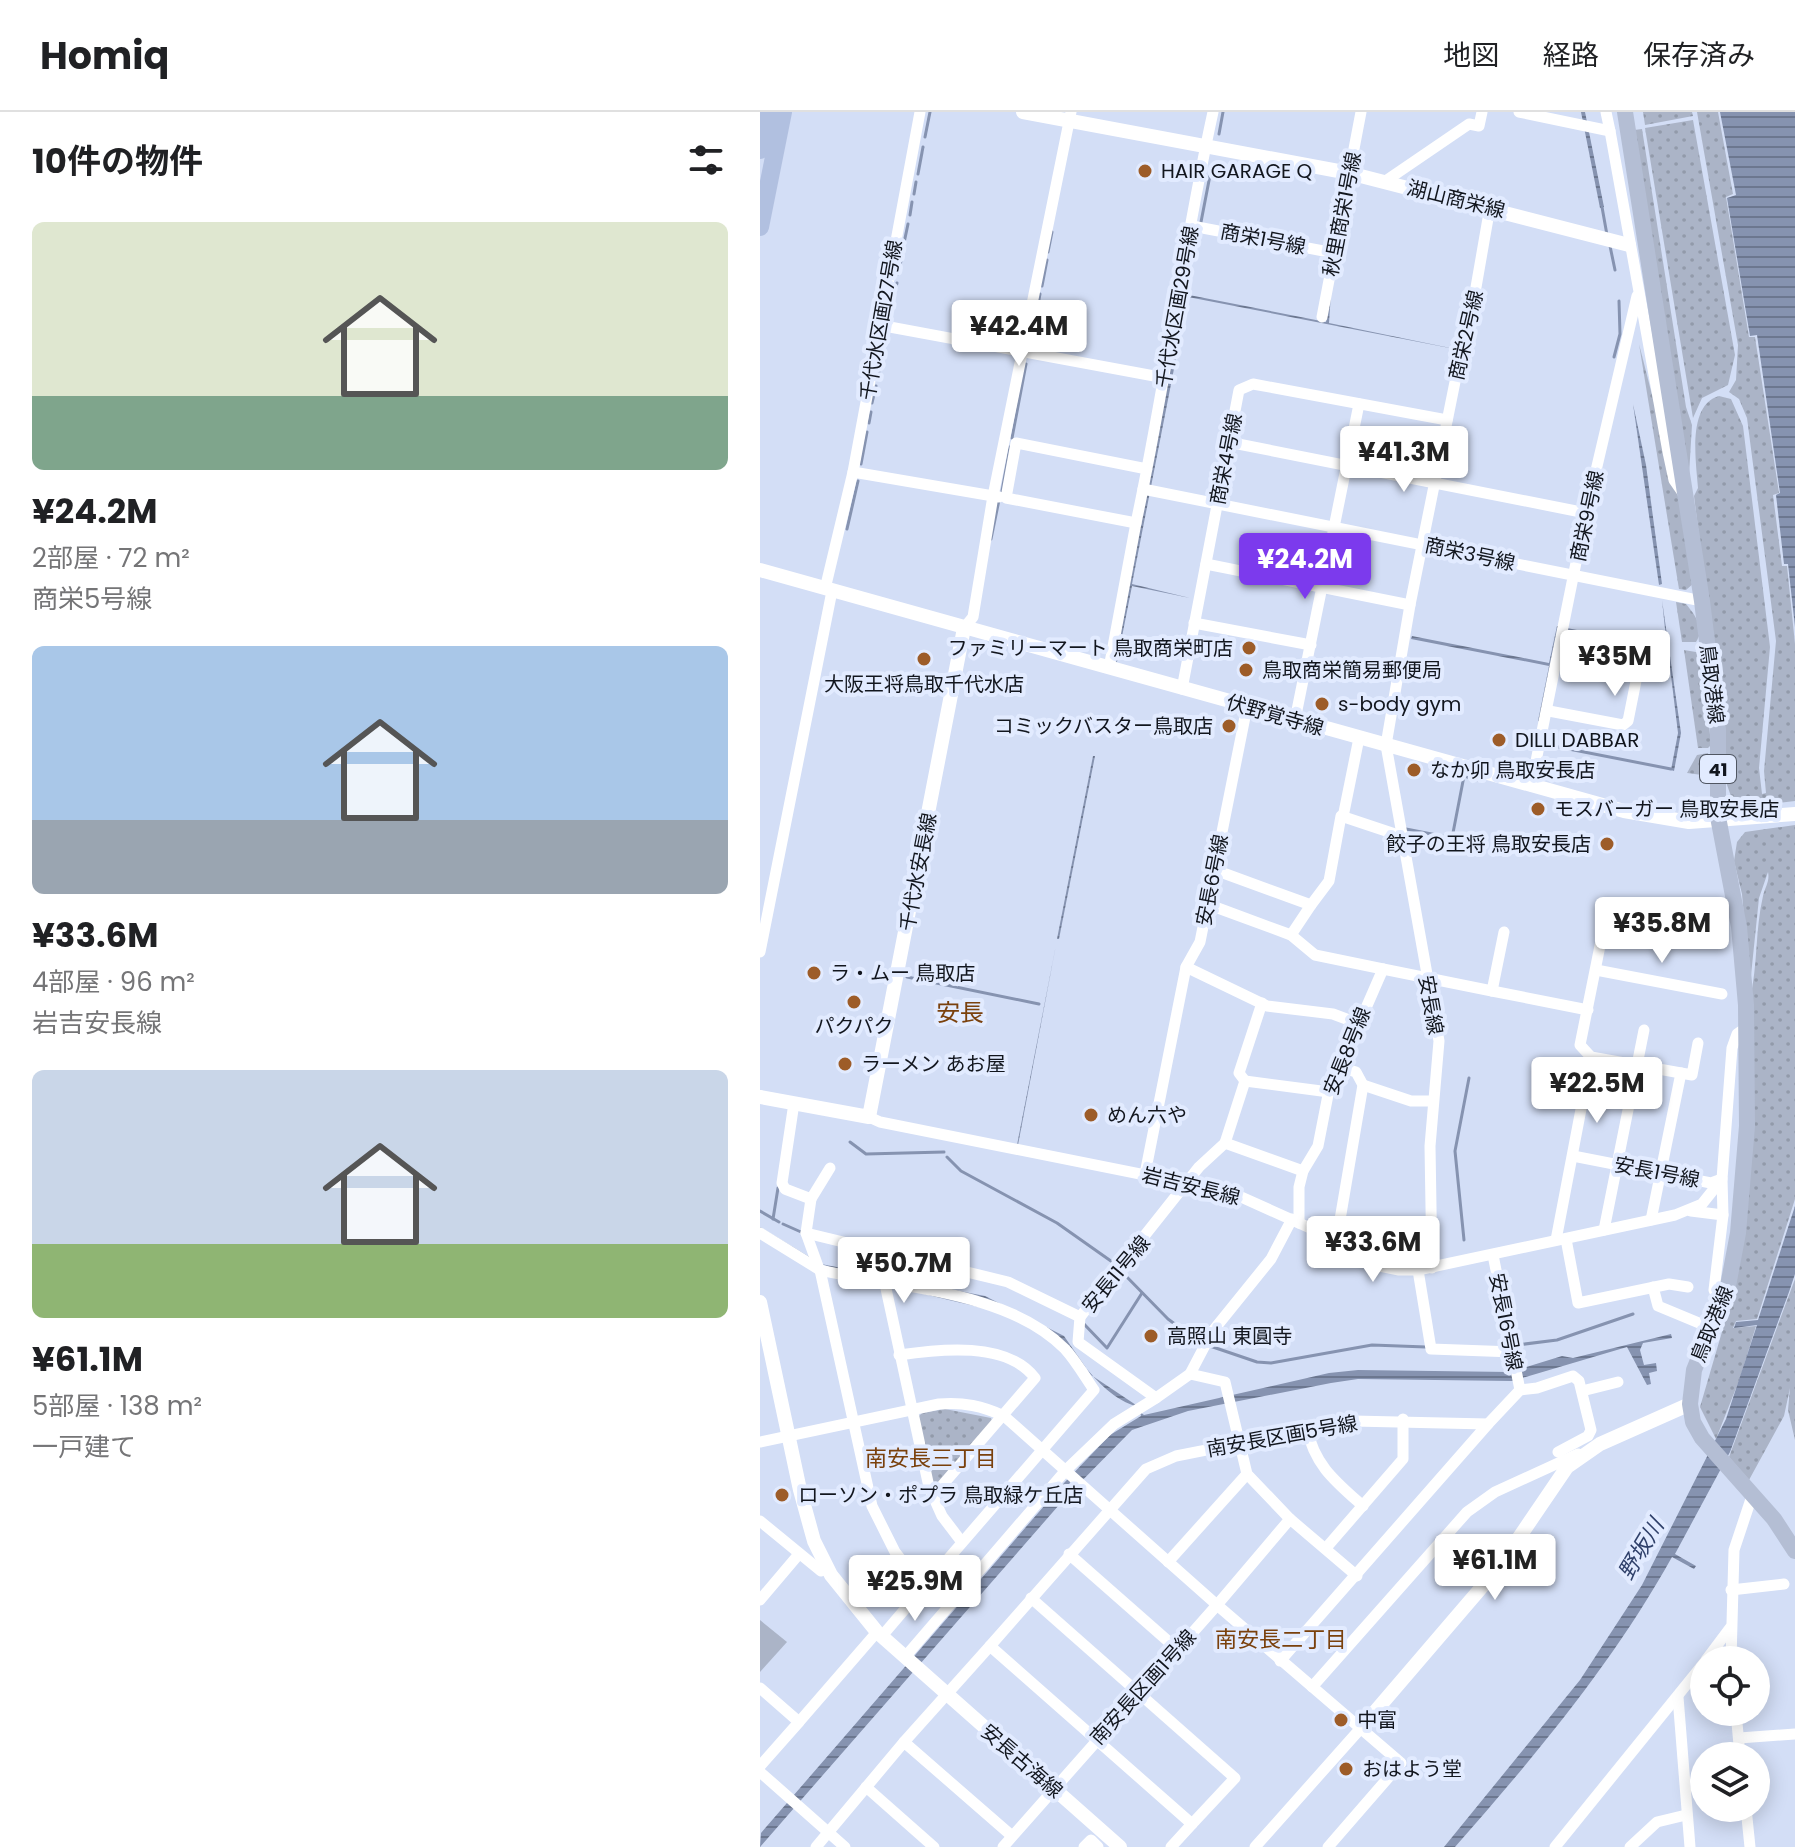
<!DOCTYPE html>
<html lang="ja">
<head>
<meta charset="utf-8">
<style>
	:root { --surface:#fff; --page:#f6f6f6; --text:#202124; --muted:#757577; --line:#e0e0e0; --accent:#7c3aed }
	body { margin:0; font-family:Poppins,"Noto Sans JP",sans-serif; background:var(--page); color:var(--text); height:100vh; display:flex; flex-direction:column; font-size:30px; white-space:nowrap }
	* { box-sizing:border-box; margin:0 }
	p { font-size:26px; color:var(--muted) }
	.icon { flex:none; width:44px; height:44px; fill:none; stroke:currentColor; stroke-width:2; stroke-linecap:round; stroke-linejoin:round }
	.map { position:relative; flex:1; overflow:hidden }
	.side { display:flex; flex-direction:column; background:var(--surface); width:760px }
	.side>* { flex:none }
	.buttons { position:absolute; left:930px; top:1534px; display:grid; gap:16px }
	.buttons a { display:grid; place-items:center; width:80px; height:80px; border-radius:50%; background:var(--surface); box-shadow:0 4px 20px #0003; font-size:40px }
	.price { position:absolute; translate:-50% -68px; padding:0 18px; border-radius:8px; background:#fff; color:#222; font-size:26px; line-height:52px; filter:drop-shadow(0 2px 4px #0008) }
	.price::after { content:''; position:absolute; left:50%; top:48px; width:24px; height:18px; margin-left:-12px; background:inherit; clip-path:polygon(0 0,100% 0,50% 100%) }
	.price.selected { background:var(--accent); color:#fff }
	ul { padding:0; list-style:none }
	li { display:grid; align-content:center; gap:16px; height:424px; padding:0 32px }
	li span { display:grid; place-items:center; height:248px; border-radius:12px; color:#555 }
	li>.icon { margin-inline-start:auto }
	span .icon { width:144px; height:144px; fill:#fffc; stroke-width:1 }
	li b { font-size:34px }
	h2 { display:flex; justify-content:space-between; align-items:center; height:96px; padding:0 32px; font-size:34px }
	header { display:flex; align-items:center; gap:48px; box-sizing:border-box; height:112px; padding:0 40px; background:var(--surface); border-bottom:2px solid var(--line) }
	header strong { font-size:38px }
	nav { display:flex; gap:44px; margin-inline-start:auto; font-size:28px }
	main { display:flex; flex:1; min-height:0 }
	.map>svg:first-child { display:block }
</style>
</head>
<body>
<header>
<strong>Homiq</strong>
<nav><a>地図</a><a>経路</a><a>保存済み</a></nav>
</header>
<main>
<section class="side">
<h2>10件の物件<svg class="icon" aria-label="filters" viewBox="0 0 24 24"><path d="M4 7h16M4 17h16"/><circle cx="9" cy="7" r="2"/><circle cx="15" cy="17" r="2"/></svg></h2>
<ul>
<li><span style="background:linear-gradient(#dfe7d0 70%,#7fa58c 0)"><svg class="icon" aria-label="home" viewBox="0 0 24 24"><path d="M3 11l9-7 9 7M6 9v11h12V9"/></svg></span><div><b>¥24.2M</b><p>2部屋 · 72 m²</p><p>商栄5号線</p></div></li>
<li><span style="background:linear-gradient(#a9c7e8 70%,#9aa5b1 0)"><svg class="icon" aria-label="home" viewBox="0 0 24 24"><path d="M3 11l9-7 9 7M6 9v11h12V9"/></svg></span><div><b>¥33.6M</b><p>4部屋 · 96 m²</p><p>岩吉安長線</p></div></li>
<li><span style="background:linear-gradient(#c9d6e8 70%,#8fb573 0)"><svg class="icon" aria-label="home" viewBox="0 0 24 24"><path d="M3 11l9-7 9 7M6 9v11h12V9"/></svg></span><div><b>¥61.1M</b><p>5部屋 · 138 m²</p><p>一戸建て</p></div></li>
</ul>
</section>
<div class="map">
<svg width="1035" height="1735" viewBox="0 0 1035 1735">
	<defs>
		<pattern id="grass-dots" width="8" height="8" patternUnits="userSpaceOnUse" patternTransform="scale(2)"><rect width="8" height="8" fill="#abb4c7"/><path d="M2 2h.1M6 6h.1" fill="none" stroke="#929aaa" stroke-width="1.8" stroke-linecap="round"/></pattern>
		<pattern id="water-rules" width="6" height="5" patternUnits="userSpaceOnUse" patternTransform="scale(2)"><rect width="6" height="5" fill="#8693b0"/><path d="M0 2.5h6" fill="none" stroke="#6c778f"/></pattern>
	</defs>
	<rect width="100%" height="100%" fill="#d3def6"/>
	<g fill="url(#grass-dots)">
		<polygon points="883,0 932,0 933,4 885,13"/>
		<path d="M937,0H958L973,82L966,85L989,225H995L1019,381L1013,383L1022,454H1027L1035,532V689L985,695L973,690L966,670V637L934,384L938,376C936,349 927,293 959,284L971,287L983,314L1010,535L999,656L1002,682L1006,681L1004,659L1016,529L987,306L979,287L969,280L976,268L978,233Z"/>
		<polygon points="933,8 975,243 968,273 942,286 933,306 885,16"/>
		<polygon points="882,17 926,295 932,313 929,363 874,18"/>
		<polygon points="879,232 921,396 934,471 926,478 919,477"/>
		<path d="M916,490L926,492C935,503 945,516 936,530H922Z"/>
		<polygon points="924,538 942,541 951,633 948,636 938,636"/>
		<polygon points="948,641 950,657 942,663 927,661 937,643"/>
		<path d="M1035,713V1087L997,1207L976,1209L973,1216L996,1214L980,1266L956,1327L940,1295L976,1172L990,887C998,853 995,818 1003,784C1005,775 1010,769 1008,760L999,786L990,873L982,782L974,749L977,730L985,720Z"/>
		<polygon points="1035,1167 1035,1328 1028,1298 1030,1276 1024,1304 989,1368 969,1345"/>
		<polygon points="185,1297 231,1306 233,1312 173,1376 157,1306 162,1301"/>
	</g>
	<polygon fill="#abb4c7" points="0,1508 27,1530 0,1560"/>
	<g fill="url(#water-rules)">
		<polygon points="821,0 825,0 844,95 840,96"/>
		<polygon points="960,0 1035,0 1035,515 1028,452 1024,452 1016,383 1020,381 998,230 997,223 990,224 967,86 976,83"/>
		<polygon points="571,181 569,211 700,238 428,185 372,472 430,486 372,474 357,550 353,548 424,182 566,210"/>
		<polygon points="873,292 886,353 902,472 899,473"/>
		<polygon points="902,488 921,621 914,659 911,658 918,621 908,539 799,518 781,610 778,609 789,554 651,527 652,524 789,551 797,514 907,536"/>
		<polygon points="333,644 335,644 299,827 297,827"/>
		<polygon points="296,833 258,1033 257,1033"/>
		<path d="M1035,1094V1162L1029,1180L970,1340L915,1442L936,1454L934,1457L912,1445C853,1551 775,1644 695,1735H684L820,1568L882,1473L966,1307L997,1213L974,1216L976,1210L998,1208Z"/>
		<path d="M0,1115L61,1152L225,1184L304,1224L331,1263L379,1295C329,1282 315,1221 267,1207C210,1190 30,1160 0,1115Z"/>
		<polygon points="911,1222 912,1226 883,1231 880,1238 884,1253 896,1251 897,1259 889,1261 891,1272 887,1273 867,1235 752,1269 598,1267 571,1271 428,1299 372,1318 306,1385 0,1735 1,1721 304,1371 350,1323 381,1304 380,1300 384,1303 569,1261 598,1258 750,1260 802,1244 813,1246"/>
	</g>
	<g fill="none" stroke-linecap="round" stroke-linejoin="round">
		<g stroke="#8693b0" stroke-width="3">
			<polyline points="459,22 463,0"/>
			<polyline points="165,25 170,0"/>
			<polyline points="158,62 163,35"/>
			<polyline points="154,82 156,70"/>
			<polyline points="842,95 847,123"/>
			<polyline points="150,103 152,90"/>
			<polyline points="441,110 452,53"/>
			<polyline points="583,130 585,118"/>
			<polyline points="144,131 148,112"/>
			<polyline points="850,134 855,158"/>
			<polyline points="288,140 292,120"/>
			<polyline points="138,162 143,140"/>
			<polyline points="282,174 287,148"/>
			<polyline points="277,198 280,182"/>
			<polyline points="130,202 137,171"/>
			<polyline points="271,230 276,206"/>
			<polyline points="854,245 860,222 859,189"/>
			<polyline points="118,265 125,226"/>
			<polyline points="112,291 116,274"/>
			<polyline points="109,311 111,300"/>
			<polyline points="252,326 266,252"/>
			<polyline points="101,352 107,320"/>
			<polyline points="242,379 250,335"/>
			<polyline points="87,417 98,369"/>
			<polyline points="231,427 239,388"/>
			<polyline points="783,632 911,657"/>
			<polyline points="646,717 692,726 704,664 722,669"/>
			<polyline points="147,865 279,892"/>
			<polyline points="90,1030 106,1042 184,1040"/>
			<polyline points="187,1045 201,1059 297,1111 358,1154"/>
			<polyline points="0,1099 19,1110"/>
			<polyline points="13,1107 18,1076"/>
			<polyline points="23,1112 41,1120"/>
			<polyline points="704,1128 695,1039 709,966"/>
			<polyline points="362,1160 408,1207 442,1232"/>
			<polyline points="323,1211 347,1236 382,1181"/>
			<polyline points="447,1233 497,1250 511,1251 612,1233 666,1235"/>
			<polyline points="757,1233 797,1228 873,1202"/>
		</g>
		<g stroke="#fff" stroke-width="11">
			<polyline points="759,0 850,19 908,340 914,368 923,381"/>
			<polyline points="846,0 850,19"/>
			<polyline points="624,70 709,12 719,14 722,0"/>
			<polyline points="432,114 574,141"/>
			<polyline points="562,205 601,0"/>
			<polyline points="119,213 405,266"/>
			<polyline points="468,330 826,401"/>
			<path d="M387,357L256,331L246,386L376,411C405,275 423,136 453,0"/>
			<polyline points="93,360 239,385"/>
			<polyline points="383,377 942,489"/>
			<polyline points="446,452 650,493"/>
			<polyline points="65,477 93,360 160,0"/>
			<polyline points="434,511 551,533"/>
			<polyline points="204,516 213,505 233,384 311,0"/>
			<polyline points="349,556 376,411"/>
			<polyline points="422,577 479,278 493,272 687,308"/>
			<polyline points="487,595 440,830 426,855 507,894 573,902 597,911"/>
			<polyline points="789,599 863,613 868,609 876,569 872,563 799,548"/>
			<polyline points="535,608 599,292"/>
			<polyline points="771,674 826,401 877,184"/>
			<polyline points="583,705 599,626"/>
			<polyline points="455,758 551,793 569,769 581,704 644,725"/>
			<polyline points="447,792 531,823 555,843 623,857"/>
			<polyline points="531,823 551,793"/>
			<polyline points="0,840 72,479"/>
			<polyline points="836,858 962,882"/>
			<polyline points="732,879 828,898"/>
			<polyline points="831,945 820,933 845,809 907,820"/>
			<polyline points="485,969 569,980"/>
			<polyline points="603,973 651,989 671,989"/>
			<polyline points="34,991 22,1071 25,1077 51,1087 46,1121 248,1170 320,1205 439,1055 465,1031 543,1059"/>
			<polyline points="109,1005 120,1010 470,1080 559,1120 609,1152 639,1158 658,1158 915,1103 942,1092 962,1067 972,936 977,922 987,915"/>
			<polyline points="465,1031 485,969 479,961 502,891"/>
			<polyline points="813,1044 951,1071 962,1067 963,1103 931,1099"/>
			<polyline points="385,1062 426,855"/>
			<polyline points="51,1087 70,1056"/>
			<polyline points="891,1108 921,961 932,963 938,931"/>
			<polyline points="539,1111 539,1075 543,1059 558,1034 568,983 623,857 732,879 744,820"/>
			<polyline points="844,1118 884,918"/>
			<polyline points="0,1121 60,1158"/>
			<polyline points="46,1121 59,1157"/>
			<polyline points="806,1127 818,1191 909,1172 928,1175"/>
			<polyline points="796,1128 831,945 921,961"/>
			<polyline points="576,1131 603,973 596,960 579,955"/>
			<polyline points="733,1143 760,1278"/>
			<polyline points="672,1156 670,1034 679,929 626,633 650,493 699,250 704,244 730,95"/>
			<path d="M60,1158C137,1176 247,1178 305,1237C316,1249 325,1265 334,1278L163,1476L135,1440L112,1394Z"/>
			<polyline points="658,1158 671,1237 754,1240"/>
			<polyline points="125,1172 169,1375 182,1404 201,1429"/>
			<polyline points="893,1175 898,1194 951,1216"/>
			<polyline points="961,1195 954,1178 963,1103"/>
			<polyline points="320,1205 318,1230 396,1286 430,1262 452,1220 511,1147 532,1107"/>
			<path d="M139,1243C179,1237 247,1229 275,1266L173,1384"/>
			<polyline points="430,1262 465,1270 487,1362 530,1407 597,1464"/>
			<polyline points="822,1279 858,1270"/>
			<polyline points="728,1312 760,1278 777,1276 813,1264 819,1269 831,1318 828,1324 798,1340"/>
			<path d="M547,1316C554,1353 576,1370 603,1394"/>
			<path d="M0,1330L179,1292C204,1290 222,1294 244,1304L457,1493L243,1735"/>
			<polyline points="530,1407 457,1493 641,1651 568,1735"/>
			<polyline points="0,1409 61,1459"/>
			<polyline points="566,1436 643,1347 643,1307"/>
			<polyline points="309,1442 417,1537"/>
			<polyline points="408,1450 487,1362"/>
			<polyline points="971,1478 1024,1472"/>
			<polyline points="271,1486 475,1666 432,1712"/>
			<polyline points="0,1488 39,1442"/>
			<polyline points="122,1524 163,1476"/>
			<polyline points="145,1545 306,1358 354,1312 396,1286"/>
			<polyline points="946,1548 970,1516"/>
			<polyline points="971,1548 974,1438 992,1384"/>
			<polyline points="552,1575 707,1400 735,1380 818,1342"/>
			<polyline points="0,1576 39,1610 0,1654"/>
			<polyline points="918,1585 930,1735"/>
			<polyline points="976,1600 980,1644"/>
			<polyline points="39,1610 117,1520"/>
			<polyline points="979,1626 1035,1622"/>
			<polyline points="144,1630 230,1534"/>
			<polyline points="0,1660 85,1735"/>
			<polyline points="106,1675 174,1735"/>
			<polyline points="986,1696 990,1735"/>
			<polyline points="56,1735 144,1630 252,1724"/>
			<polyline points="324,1735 331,1728 338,1735"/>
			<polyline points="411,1735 432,1712 230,1534 386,1357 416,1344 593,1309 728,1312 520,1549"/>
			<polyline points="495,1735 601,1616"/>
			<polyline points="795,1735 944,1551"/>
			<polyline points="870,1735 897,1710 926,1703"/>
		</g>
		<g stroke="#fff" stroke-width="14">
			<polyline points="263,0 589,61 869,133"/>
			<polyline points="0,985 109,1005 204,516"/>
			<polyline points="0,1190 40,1378 54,1429 71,1463 117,1520 360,1735"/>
			<polyline points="601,1616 739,1455 807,1355 840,1332 930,1292"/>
		</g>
		<polyline stroke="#fff" stroke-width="14" points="0,458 864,699 929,710 1035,702"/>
		<polyline stroke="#b4bed4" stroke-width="16" points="865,0 942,489 958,618 958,705 979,815 986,893 987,1014 978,1121 968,1174 934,1258 930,1292 933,1310 942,1326 1014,1407 1035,1439"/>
		<g stroke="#b1c0e0" stroke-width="18">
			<polyline points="0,38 7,0"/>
			<polyline points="0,115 23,0"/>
		</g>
	</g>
	<g fill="#9d5c28" stroke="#e2ebff" stroke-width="3">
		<circle cx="385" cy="59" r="8"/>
		<circle cx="489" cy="536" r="8"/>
		<circle cx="164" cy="547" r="8"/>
		<circle cx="486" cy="558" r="8"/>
		<circle cx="562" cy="592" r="8"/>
		<circle cx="469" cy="614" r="8"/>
		<circle cx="739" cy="628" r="8"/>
		<circle cx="654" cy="658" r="8"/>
		<circle cx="778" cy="697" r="8"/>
		<circle cx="847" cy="732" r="8"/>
		<circle cx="54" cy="861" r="8"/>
		<circle cx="94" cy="890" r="8"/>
		<circle cx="85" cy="952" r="8"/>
		<circle cx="331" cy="1003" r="8"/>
		<circle cx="391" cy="1224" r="8"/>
		<circle cx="22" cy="1383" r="8"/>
		<circle cx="581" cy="1608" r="8"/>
		<circle cx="586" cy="1657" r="8"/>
	</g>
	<g text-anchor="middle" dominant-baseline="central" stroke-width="8" stroke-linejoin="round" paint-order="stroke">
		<rect fill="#e2ebff" stroke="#505662" stroke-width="2" x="940" y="643" width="36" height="28" rx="6"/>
		<g font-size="18" font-weight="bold" fill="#12161e">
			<text x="958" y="657">41</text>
		</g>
		<g font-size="20" fill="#12161e" stroke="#e2ebff" text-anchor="start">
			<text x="401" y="59">HAIR GARAGE Q</text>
			<text x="473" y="536" text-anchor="end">ファミリーマート 鳥取商栄町店</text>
			<text x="502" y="558">鳥取商栄簡易郵便局</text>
			<text x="164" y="572" text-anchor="middle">大阪王将鳥取千代水店</text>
			<text x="578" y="592">s-body gym</text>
			<text x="453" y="614" text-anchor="end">コミックバスター鳥取店</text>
			<text x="755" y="628">DILLI DABBAR</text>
			<text x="670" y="658">なか卯 鳥取安長店</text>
			<text x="794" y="697">モスバーガー 鳥取安長店</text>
			<text x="831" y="732" text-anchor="end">餃子の王将 鳥取安長店</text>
			<text x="70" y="861">ラ・ムー 鳥取店</text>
			<text x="94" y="914" text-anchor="middle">パクパク</text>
			<text x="101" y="952">ラーメン あお屋</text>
			<text x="347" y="1003">めん六や</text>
			<text x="407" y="1224">高照山 東圓寺</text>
			<text x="38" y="1383">ローソン・ポプラ 鳥取緑ケ丘店</text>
			<text x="597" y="1608">中富</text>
			<text x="602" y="1657">おはよう堂</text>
		</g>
		<g font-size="20" fill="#12161e" stroke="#e2ebff">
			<text transform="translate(696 87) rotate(14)">湖山商栄線</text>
			<text transform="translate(582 102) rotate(-79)">秋里商栄1号線</text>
			<text transform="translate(503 127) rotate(11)">商栄1号線</text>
			<text transform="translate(417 195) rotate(-80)">千代水区画29号線</text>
			<text transform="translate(121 208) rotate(-80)">千代水区画27号線</text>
			<text transform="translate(706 223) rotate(-77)">商栄2号線</text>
			<text transform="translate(466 347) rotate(-79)">商栄4号線</text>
			<text transform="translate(827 404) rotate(-78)">商栄9号線</text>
			<text transform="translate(710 442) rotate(12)">商栄3号線</text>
			<text transform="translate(952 572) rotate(83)">鳥取港線</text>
			<text transform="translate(515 603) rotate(16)">伏野覚寺線</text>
			<text transform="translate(158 760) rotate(-79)">千代水安長線</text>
			<text transform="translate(452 768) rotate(-79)">安長6号線</text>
			<text transform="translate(671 893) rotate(80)">安長線</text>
			<text transform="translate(587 939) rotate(-68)">安長8号線</text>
			<text transform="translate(897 1060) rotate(11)">安長1号線</text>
			<text transform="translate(431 1074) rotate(14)">岩吉安長線</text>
			<text transform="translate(356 1162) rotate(-50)">安長11号線</text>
			<text transform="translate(746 1210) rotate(79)">安長16号線</text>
			<text transform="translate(952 1212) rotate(-68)">鳥取港線</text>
			<text transform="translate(522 1324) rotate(-10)">南安長区画5号線</text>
			<text transform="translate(383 1575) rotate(-48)">南安長区画1号線</text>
			<text transform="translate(262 1649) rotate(41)">安長古海線</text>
		</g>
		<g font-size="22" fill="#7a410d" stroke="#e2ebff">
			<text x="171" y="1346">南安長三丁目</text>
			<text x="521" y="1527">南安長二丁目</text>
		</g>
		<g font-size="22" font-style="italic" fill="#2f406a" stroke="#e2ebff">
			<text transform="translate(881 1437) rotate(-59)">野坂川</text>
		</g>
		<g font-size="24" fill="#7a410d" stroke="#e2ebff">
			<text x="200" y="900">安長</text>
		</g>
	</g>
</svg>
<div class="buttons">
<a><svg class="icon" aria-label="locate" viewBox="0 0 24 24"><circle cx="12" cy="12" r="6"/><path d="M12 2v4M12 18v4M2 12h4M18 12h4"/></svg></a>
<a><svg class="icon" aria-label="layers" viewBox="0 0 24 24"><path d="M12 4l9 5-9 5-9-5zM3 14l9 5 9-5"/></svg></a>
</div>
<b class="price" style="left:259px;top:256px">¥42.4M</b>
<b class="price" style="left:644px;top:382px">¥41.3M</b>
<b class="price selected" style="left:545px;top:489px">¥24.2M</b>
<b class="price" style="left:855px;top:586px">¥35M</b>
<b class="price" style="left:902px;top:853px">¥35.8M</b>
<b class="price" style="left:837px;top:1013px">¥22.5M</b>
<b class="price" style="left:613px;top:1172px">¥33.6M</b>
<b class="price" style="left:144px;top:1193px">¥50.7M</b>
<b class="price" style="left:735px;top:1490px">¥61.1M</b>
<b class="price" style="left:155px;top:1511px">¥25.9M</b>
</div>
</main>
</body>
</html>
